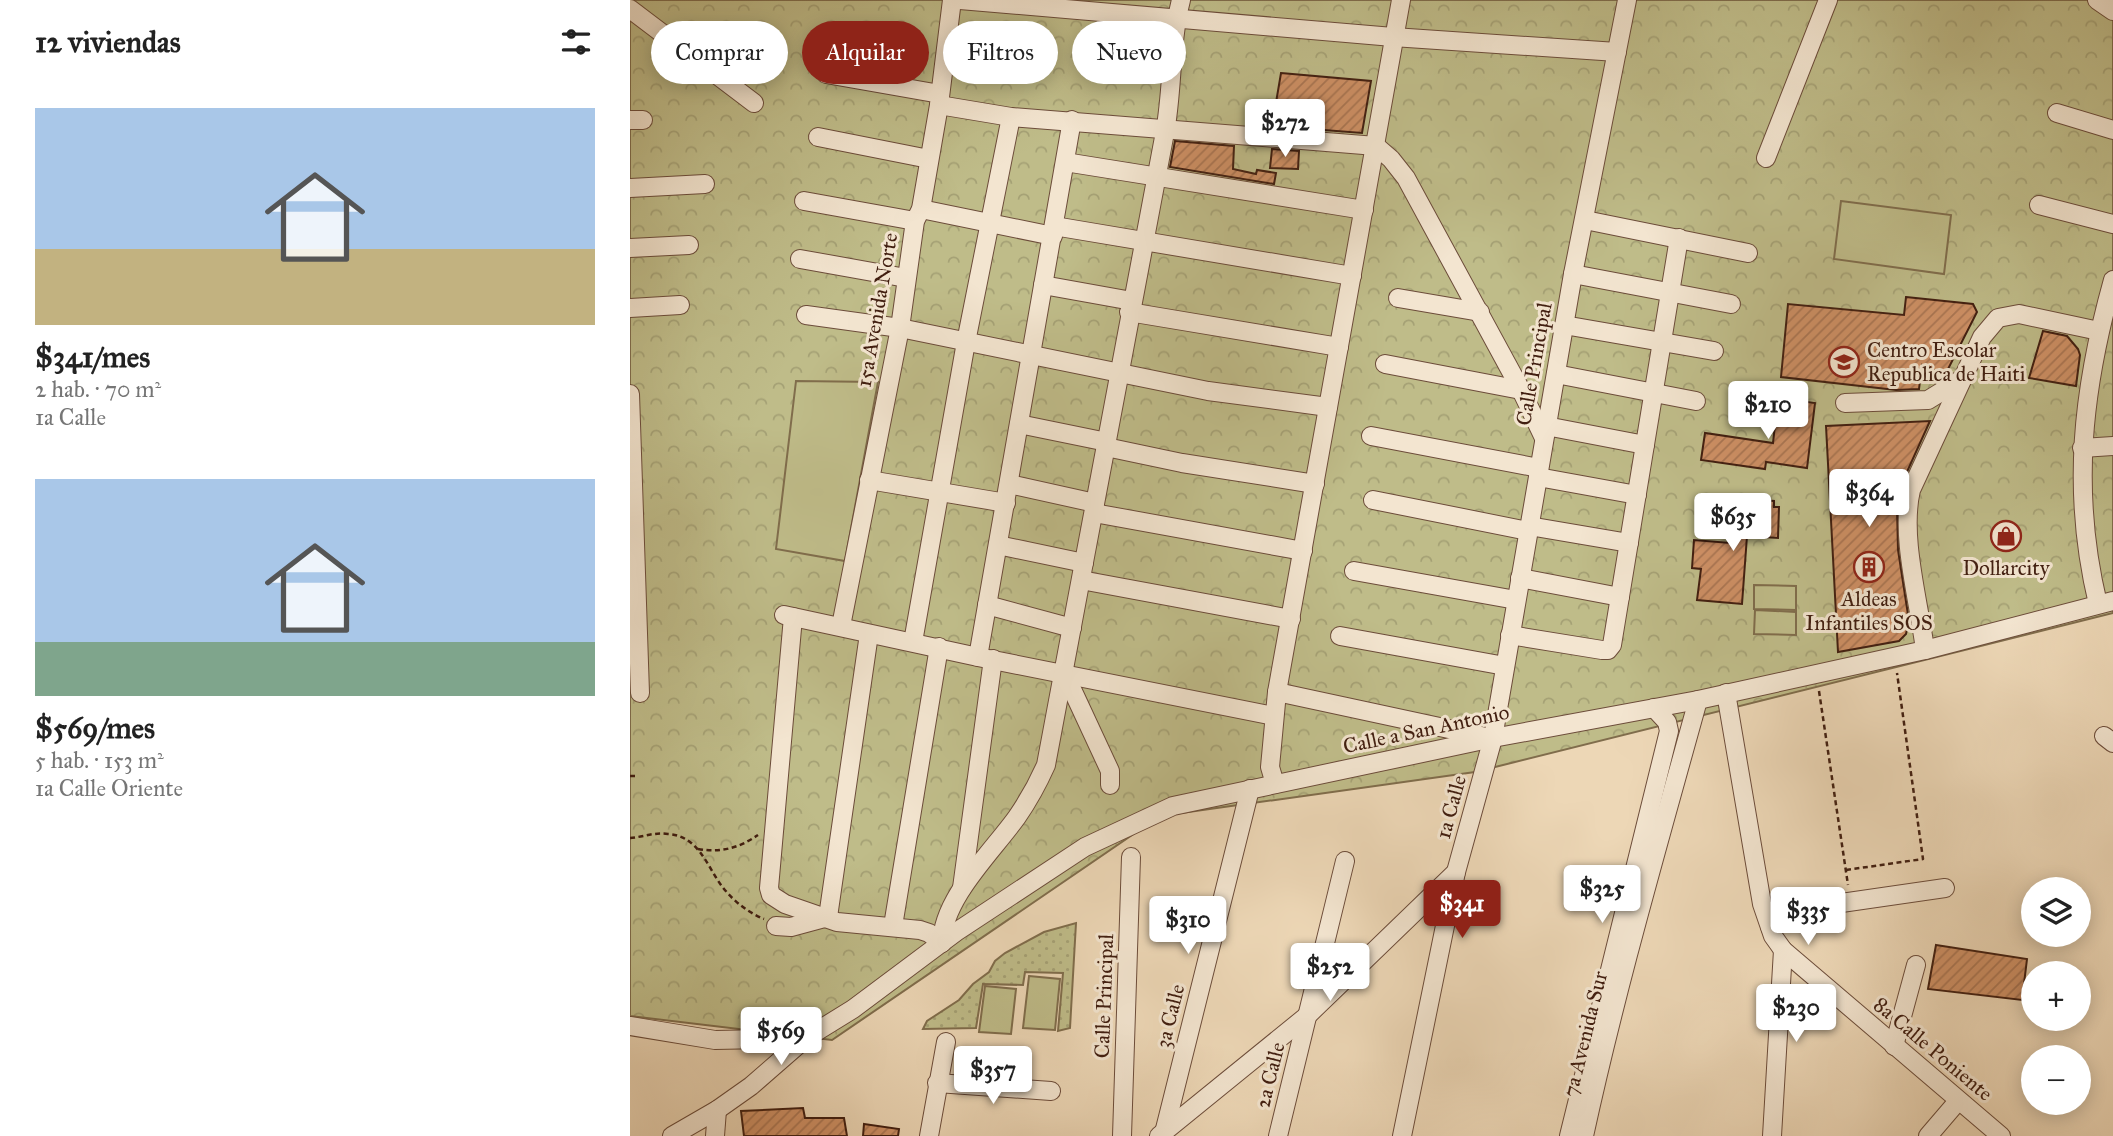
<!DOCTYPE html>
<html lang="es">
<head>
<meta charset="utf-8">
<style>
	:root { --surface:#fff; --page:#f6f6f6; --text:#222; --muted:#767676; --accent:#8f2418 }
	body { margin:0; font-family:"IM FELL Great Primer",serif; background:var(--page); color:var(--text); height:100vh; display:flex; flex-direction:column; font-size:26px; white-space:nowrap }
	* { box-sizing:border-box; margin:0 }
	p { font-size:23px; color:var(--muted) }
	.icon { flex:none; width:38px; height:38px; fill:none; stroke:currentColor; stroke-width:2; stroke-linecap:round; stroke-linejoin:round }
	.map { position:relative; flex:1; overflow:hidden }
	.panel { display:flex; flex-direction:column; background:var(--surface); width:630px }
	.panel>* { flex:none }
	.hud { position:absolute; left:21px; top:21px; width:665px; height:63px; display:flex; gap:14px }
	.fabs { position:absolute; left:1391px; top:877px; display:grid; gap:14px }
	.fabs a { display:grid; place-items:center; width:70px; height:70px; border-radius:50%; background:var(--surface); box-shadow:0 4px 18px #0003; font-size:35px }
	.price { position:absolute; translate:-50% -60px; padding:0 16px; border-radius:7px; background:#fff; color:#222; font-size:23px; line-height:46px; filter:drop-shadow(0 2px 4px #0008) }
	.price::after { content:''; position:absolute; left:50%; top:42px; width:21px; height:16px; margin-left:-10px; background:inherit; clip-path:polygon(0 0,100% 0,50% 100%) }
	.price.on { background:var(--accent); color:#fff }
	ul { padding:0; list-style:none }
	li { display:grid; align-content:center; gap:14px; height:371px; padding:0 35px }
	li span { display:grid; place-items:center; height:217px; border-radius:0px; color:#555 }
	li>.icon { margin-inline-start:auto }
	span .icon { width:126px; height:126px; fill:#fffc; stroke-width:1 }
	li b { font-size:30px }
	h2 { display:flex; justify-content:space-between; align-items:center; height:84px; padding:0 35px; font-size:30px }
	.pill { padding:0 24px; border-radius:32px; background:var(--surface); box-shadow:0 4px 18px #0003; font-size:24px; line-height:63px }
	.pill.on { background:var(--accent); color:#fff }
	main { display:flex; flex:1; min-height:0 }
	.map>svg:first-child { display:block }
</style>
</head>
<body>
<main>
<section class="panel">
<h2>12 viviendas<svg class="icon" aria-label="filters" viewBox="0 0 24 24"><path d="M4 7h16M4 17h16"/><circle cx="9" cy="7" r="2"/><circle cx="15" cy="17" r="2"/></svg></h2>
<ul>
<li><span style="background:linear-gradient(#a9c7e8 65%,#c2b280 0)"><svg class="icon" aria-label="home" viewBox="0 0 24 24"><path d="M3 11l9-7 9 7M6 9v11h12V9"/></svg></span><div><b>$341/mes</b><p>2 hab. · 70 m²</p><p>1a Calle</p></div></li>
<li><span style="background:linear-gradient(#a9c7e8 75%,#7fa58c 0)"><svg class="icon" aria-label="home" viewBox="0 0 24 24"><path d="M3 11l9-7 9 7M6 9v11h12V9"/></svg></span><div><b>$569/mes</b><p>5 hab. · 153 m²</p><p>1a Calle Oriente</p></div></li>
</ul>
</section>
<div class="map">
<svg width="1483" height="1136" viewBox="0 0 1483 1136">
	<defs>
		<pattern id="park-crowns" width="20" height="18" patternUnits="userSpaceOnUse" patternTransform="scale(1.75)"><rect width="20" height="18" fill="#bfbc89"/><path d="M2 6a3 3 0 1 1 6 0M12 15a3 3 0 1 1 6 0" fill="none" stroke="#a5a175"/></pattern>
		<pattern id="garden-dots" width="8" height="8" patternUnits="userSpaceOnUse" patternTransform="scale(1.75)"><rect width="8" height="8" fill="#bfbc89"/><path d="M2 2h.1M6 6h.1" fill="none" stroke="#a5a175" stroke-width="1.8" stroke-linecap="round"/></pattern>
		<pattern id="building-hatch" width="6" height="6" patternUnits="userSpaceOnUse" patternTransform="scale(1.75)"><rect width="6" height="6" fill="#ce9065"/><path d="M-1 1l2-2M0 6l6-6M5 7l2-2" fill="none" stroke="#a97552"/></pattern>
	</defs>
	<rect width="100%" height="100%" fill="#edd7b6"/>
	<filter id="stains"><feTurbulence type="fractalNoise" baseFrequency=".00286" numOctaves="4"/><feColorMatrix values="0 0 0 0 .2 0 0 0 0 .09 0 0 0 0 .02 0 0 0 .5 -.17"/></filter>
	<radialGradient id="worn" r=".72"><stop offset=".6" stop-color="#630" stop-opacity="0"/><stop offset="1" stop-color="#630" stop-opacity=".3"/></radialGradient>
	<polygon fill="url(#park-crowns)" stroke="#806d4c" stroke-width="2" points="0,0 1483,0 1483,613 845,772 530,816 202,1040 0,1016"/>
	<polygon fill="url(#garden-dots)" stroke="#806d4c" stroke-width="2" points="446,923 440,1028 428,1031 433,973 395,972 393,985 353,984 346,1028 293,1029 297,1021 329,1000 343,984 359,972 365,961 375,953 414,932"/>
	<g fill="#bfbc89" stroke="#806d4c" stroke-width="2">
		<polygon points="1211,201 1321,215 1314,274 1204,259"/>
		<polygon points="166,381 248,382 215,561 146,549"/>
		<polygon points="1124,585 1166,586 1166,610 1124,609"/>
		<polygon points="1125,610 1166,612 1166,635 1124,634"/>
		<polygon points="399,976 430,979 425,1030 393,1028"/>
		<polygon points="355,986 386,989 381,1034 349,1032"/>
	</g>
	<g fill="url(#building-hatch)" stroke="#411e10" stroke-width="2">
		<polygon points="651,73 741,81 732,133 642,126"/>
		<polygon points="545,141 604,146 603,169 626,174 627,170 646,173 644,184 540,167"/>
		<polygon points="642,149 669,151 668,169 640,168"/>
		<polygon points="1276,297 1343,304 1347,312 1315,375 1292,365 1289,389 1266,390 1151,377 1158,304 1274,315"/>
		<polygon points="1413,331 1437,336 1448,349 1450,355 1446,386 1399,378"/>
		<polygon points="1148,398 1185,403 1177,468 1136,462 1135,469 1071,460 1075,433 1143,443"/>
		<polygon points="1300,421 1271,485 1267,507 1268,550 1279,621 1276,634 1269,641 1208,652 1196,426"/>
		<polygon points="1131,500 1144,501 1144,507 1149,507 1148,538 1117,536 1112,604 1067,600 1071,569 1062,568 1064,540 1100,543 1104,503 1130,505"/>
		<polygon points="1306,945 1397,959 1392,1000 1298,989"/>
		<polygon points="173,1108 175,1118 214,1118 217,1136 114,1136 111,1111"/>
		<polygon points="234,1124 269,1129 268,1136 233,1136"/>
	</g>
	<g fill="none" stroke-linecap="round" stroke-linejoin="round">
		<g stroke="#6c4c3a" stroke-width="20">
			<g id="minor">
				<polyline points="330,0 763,37 987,52"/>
				<polyline points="1467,0 1483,11"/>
				<polyline points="0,9 124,103"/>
				<polyline points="196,74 310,94"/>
				<polyline points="309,105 381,117 746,146 761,159 776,178 891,390 914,438"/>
				<polyline points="1427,113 1483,130"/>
				<polyline points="0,120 13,120"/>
				<polyline points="188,137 299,159"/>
				<polyline points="1136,158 1198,0"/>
				<polyline points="435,162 734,210"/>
				<polyline points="0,188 75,184"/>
				<polyline points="174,201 285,221"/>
				<polyline points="1409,205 1483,224"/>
				<polyline points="291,209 423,236"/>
				<polyline points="955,220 1118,253"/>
				<polyline points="424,226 722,276"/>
				<polyline points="0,248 59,245"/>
				<polyline points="170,259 276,278"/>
				<polyline points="943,274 1101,304"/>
				<polyline points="413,285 502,301"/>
				<polyline points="768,298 850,312"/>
				<polyline points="0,308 50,305"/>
				<polyline points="499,312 709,347"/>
				<polyline points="176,315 270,328 578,391 698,407"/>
				<polyline points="934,325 1084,351"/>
				<polyline points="755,364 891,390"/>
				<polyline points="926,374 1066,401"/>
				<polyline points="0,394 10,693"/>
				<polyline points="1215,403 1298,400 1332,379"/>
				<polyline points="389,424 477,442"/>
				<polyline points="916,426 1015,445"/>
				<polyline points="741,436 909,468"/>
				<polyline points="476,447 552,463 685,484"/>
				<polyline points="1452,448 1483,446"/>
				<polyline points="908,477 1007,495"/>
				<polyline points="239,480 376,503"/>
				<polyline points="379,484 465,503"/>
				<polyline points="743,500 898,531"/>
				<polyline points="464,513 673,551"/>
				<polyline points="899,526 999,543"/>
				<polyline points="368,545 454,563"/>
				<polyline points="724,571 886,600"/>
				<polyline points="890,578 990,597"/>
				<polyline points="451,580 661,619"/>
				<path d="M1468,604C1441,492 1452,391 1483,280"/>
				<polyline points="357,605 442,628"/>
				<polyline points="154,615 348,657 644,716"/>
				<polyline points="163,617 139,888 141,895 155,904 207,922 290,930 299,933 312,943"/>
				<polyline points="211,626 270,328 285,221 291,209 309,105 322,0"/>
				<polyline points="880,635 972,650 978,650 982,645 1049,238"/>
				<polyline points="710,636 875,666"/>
				<polyline points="283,642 336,342 381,117"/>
				<path d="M1295,650C1289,601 1270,537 1281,490L1352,337L1368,318L1389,314L1469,331"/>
				<polyline points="348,657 442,120"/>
				<polyline points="434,672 480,771 480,785"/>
				<polyline points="647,692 856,737"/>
				<polyline points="1096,693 1132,904 1143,936 1153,950 1371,1136"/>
				<polyline points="1474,736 1483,743"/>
				<polyline points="645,784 640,767 647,692 771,0"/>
				<polyline points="332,888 363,659"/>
				<polyline points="198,917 239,634"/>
				<polyline points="146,926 161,927 198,917"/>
				<polyline points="263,926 309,647"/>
				<polyline points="1140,927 1148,915 1156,911 1315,888"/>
				<path d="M312,943C312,899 362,852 387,817C398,801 408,783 416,765C456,554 494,342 535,132C543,88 540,43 551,0"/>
				<polyline points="0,1026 85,1040 176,1038"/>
				<polyline points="1264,1046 1286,965"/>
				<polyline points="307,1083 421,1091"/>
				<polyline points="534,1133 620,789"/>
				<polyline points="42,1136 87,1110 121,1086 176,1038 223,1009 326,932 455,847 543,806 863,738 1068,700 1295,650 1483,601"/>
				<polyline points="85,1136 87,1110"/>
				<polyline points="299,1136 316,1042"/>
				<polyline points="492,1136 501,857"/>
				<polyline points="529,1136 678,1015 826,872"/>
				<polyline points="648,1136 715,861"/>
				<polyline points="772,1136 826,872 863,738 943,274 997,0"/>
				<polyline points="939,1136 1039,731 1037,722 1024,708"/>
				<path d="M954,1136C986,989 1028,845 1068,700"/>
				<polyline points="1142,1136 1153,950"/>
				<polyline points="1298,1136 1328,1101"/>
			</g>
		</g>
		<g stroke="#411e10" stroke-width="2.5" stroke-dasharray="5 3.5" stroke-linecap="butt">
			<polyline points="1189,691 1218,885"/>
			<polyline points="0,776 6,776"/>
			<path d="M0,838C13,837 24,832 38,834C68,836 76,864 91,885C102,900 117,912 134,919"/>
			<path d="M68,849C91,853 109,848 128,835"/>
			<polyline points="1216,870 1293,859 1267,673"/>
		</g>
		<use href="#minor" stroke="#f3e5d0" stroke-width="18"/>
	</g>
	<defs>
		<g id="school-ring" transform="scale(1.575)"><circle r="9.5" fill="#f3e5d0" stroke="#8f2418" stroke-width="1.5"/><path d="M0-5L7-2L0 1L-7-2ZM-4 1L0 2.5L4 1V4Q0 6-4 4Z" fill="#8f2418"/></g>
		<g id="shop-ring" transform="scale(1.575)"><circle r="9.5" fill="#f3e5d0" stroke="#8f2418" stroke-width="1.5"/><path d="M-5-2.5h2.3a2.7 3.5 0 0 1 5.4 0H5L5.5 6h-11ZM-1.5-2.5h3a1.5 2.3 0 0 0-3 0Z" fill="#8f2418"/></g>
		<g id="building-ring" transform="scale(1.575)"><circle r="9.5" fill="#f3e5d0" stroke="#8f2418" stroke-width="1.5"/><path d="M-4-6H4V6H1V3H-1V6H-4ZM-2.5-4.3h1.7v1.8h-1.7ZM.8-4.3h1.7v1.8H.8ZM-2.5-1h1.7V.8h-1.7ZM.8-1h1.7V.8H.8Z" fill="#8f2418"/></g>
	</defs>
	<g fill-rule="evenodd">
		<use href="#school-ring" x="1214" y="362"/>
		<use href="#shop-ring" x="1376" y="536"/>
		<use href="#building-ring" x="1239" y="567"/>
	</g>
	<g text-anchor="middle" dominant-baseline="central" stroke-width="6" stroke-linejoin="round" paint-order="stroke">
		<g font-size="21" fill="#411e10" stroke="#f3e5d0">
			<text transform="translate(247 310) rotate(-80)">15a Avenida Norte</text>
			<text transform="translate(904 364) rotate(-80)">Calle Principal</text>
			<text transform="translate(796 729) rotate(-12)">Calle a San Antonio</text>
			<text transform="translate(821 807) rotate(-75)">1a Calle</text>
			<text transform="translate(474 996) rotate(-88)">Calle Principal</text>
			<text transform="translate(540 1016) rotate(-76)">3a Calle</text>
			<text transform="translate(955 1034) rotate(-76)">7a Avenida Sur</text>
			<text transform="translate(1303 1049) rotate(40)">8a Calle Poniente</text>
			<text transform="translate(640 1075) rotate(-76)">2a Calle</text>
		</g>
		<g font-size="21" fill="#411e10" stroke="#f3e5d0">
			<text x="1237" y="350" text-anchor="start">Centro Escolar<tspan x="1237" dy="24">Republica de Haiti</tspan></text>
			<text x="1376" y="568">Dollarcity</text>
			<text x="1239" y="599">Aldeas<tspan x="1239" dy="24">Infantiles SOS</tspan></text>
		</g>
	</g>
	<rect width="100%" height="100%" filter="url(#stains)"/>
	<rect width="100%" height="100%" fill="url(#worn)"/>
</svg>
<div class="fabs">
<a><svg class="icon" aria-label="layers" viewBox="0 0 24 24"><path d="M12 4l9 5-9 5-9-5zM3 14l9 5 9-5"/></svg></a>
<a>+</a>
<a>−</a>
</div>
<b class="price" style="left:655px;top:159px">$272</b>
<b class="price" style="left:1138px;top:441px">$210</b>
<b class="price" style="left:1239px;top:529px">$364</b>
<b class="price" style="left:1103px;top:553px">$635</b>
<b class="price" style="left:972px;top:925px">$325</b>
<b class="price on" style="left:832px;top:940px">$341</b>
<b class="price" style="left:1178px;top:947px">$335</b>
<b class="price" style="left:558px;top:956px">$310</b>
<b class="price" style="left:700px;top:1003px">$252</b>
<b class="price" style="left:1166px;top:1044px">$230</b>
<b class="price" style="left:151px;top:1067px">$569</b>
<b class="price" style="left:363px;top:1106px">$357</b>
<div class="hud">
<a class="pill">Comprar</a>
<a class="pill on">Alquilar</a>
<a class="pill">Filtros</a>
<a class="pill">Nuevo</a>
</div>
</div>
</main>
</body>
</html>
